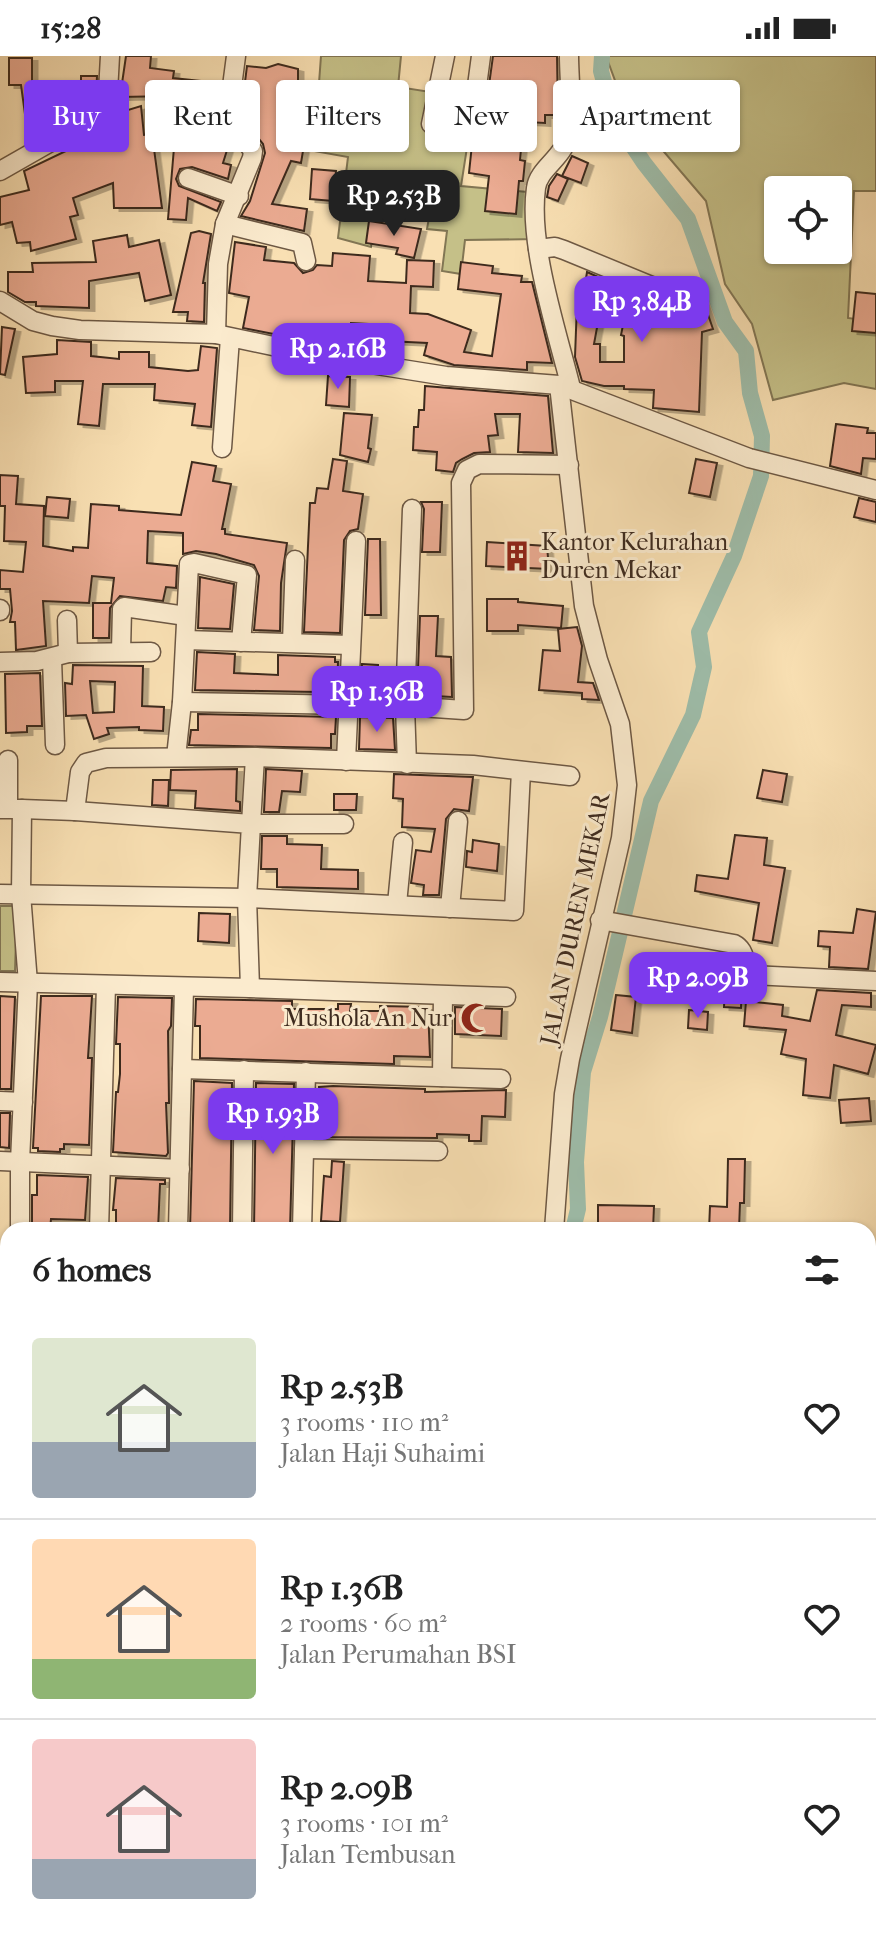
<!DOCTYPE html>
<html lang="en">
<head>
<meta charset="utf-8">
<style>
	:root { --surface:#fff; --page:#f6f6f6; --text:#222; --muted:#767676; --line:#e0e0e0; --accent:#7c3aed }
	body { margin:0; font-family:"IM FELL French Canon",serif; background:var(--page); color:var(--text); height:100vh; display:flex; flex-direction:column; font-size:30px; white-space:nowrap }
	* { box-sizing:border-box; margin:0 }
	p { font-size:26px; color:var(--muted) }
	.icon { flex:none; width:44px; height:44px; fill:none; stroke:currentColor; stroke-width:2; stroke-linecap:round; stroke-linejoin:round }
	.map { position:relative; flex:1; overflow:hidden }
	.details { position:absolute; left:0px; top:1166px; width:876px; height:712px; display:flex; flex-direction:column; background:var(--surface); border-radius:24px 24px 0 0; box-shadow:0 2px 6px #0004 }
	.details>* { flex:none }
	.guide { position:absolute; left:24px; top:24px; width:828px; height:72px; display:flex; gap:16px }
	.fabs { position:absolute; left:764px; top:120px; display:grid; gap:16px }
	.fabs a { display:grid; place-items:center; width:88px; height:88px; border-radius:8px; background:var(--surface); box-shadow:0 2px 6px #0004; font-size:40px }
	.price { position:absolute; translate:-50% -68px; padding:0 18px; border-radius:16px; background:var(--accent); color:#fff; font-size:26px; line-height:52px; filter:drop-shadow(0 2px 4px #0008) }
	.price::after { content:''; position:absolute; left:50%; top:48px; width:24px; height:18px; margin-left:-12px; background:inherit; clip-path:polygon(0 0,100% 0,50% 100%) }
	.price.active { background:#222; color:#fff }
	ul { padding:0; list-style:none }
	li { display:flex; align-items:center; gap:24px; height:200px; padding:0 32px }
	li+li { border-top:2px solid var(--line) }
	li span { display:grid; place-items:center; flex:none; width:224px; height:160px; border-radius:8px; color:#555 }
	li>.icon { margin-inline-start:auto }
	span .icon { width:96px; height:96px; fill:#fffc; stroke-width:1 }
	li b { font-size:34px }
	h2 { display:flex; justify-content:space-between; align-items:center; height:96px; padding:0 32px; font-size:34px }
	.tag { padding:0 28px; border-radius:8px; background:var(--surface); box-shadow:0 2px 6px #0004; font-size:28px; line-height:72px }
	.tag.active { background:var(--accent); color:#fff }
	.status { display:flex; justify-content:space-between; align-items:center; height:56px; padding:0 40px; background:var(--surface); direction:ltr }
	.status svg { height:22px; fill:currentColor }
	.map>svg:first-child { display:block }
</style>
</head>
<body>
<div class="status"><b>15:28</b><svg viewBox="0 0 49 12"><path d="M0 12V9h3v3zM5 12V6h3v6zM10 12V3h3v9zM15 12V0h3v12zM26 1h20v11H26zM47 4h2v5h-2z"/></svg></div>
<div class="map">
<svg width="876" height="1878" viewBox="0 0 876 1878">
	<defs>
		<filter id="shadow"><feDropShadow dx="5.5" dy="3" stdDeviation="0" flood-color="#0004"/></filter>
	</defs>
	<rect width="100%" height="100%" fill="#f9e0b3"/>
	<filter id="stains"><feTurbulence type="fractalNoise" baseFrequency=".0025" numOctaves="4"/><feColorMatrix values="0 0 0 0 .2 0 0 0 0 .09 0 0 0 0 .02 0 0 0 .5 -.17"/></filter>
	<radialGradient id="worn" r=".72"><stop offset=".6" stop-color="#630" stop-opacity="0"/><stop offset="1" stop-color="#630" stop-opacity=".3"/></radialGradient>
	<g fill="#c5c088" stroke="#827654" stroke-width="2" fill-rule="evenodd">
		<polygon points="321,0 401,0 398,31 437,37 428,77 468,85 461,130 539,137 537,183 465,184 461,218 442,215 447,175 427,173 431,150 376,140 371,191 338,182 348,101 314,95"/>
		<path d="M606,0H876V135H854L848,262L876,266V333L844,327L773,344L752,268L725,228L706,145L624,49ZM778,134H838V194H778Z"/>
		<polygon points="0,850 17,850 15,915 0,915"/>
	</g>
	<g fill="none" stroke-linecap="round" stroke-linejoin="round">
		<g stroke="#9ebdaa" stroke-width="16">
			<polyline points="573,1174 578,1153 576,1106 583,1016 600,961 651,745 693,659 704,611 699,576 734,500 761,420 762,380 750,337 746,295 725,266 688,163 644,107 614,62 601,15 602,0"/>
			<polyline points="703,1878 703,1870"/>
		</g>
	</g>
	<g fill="#ebab92" stroke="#3e2b1f" stroke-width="2" fill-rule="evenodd" filter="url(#shadow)">
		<polygon points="126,0 151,0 150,12 174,15 173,22 200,25 199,31 220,34 216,58 202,56 202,47 172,45 172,40 120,41"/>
		<polygon points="493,0 557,0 558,59 545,59 545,67 527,66 526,83 522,83 520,104 525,105 523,125 519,125 516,158 485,155 489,120 469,117 473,79 507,81 510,31 489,29"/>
		<polygon points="9,2 32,2 32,34 42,34 43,46 32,47 32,58 25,58 21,29 9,29"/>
		<polygon points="278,8 298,13 298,27 281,37 294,55 289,67 307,71 301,107 291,105 272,148 307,153 304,175 241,160 250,145 265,97 263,88 254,77 255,68 248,67 241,58 247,10 266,12"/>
		<polygon points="81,20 97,20 96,41 81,41"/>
		<polygon points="141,50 144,79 152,78 162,152 114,152 113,127 73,142 78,159 70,161 76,183 31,195 30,186 17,187 12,166 0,169 0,141 29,134 24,115 66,95 65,92 113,64 118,57"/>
		<polygon points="176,68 202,70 201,82 228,91 223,107 231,109 228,123 192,111 180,113 176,123 179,130 221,146 217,155 188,142 186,164 168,163"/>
		<polygon points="572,100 588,107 581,127 562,120"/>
		<polygon points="312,113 336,115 333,145 310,143"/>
		<polygon points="557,118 568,123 558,145 547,141 549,130"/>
		<polygon points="369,165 421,173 414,202 396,198 398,192 366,187"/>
		<polygon points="199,175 211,178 203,227 205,227 204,266 187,265 188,256 173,256 191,177"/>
		<polygon points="127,179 129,191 159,184 171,239 145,245 139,217 89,225 89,252 36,250 36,246 25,246 8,236 8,216 33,216 32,207 96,206 93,185"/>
		<polygon points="235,186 266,191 264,204 294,207 303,217 313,214 317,209 332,210 333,197 370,200 368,225 406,227 407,204 434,205 433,231 411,230 410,257 428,258 471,274 464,296 492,300 501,238 458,233 461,206 493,210 492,217 522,220 521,226 532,226 552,307 527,306 527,314 454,309 424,299 427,287 387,285 387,269 351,267 350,282 341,281 340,291 243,272 249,241 229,237"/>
		<path d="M587,216L605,224L604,235L683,247L702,241L713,273L702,276L699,356L653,352L654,334L624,333V330H604L582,325L575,301L577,248L582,249ZM601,250L626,254L621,279L624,280V306H600V288H594Z"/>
		<polygon points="856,236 876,238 876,277 852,275"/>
		<polygon points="2,271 15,273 5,319 0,318"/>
		<polygon points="57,284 91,286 91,300 119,303 119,296 149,296 149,311 188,315 198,314 201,290 217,292 211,371 192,369 195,348 154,344 155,328 103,328 99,370 78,368 83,325 55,325 55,336 26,337 23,301 57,298"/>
		<polygon points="328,320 350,321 349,351 326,349"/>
		<polygon points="425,330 548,340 553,397 518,396 520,358 495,358 498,379 488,380 490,396 474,397 462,403 456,407 453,416 436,414 437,396 413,394 414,371 418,371 419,354 424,354"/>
		<polygon points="344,357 372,359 368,392 371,393 368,406 340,399"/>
		<polygon points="836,368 868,372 867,377 876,377 876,403 863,402 861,418 830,410"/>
		<polygon points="333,403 347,405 343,435 363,438 358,473 350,475 344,484 340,577 304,576 310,447 315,447 317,432 328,433"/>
		<polygon points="696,403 717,407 710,441 689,437"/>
		<polygon points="192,406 216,410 213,425 231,428 222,473 225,473 225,478 287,487 281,527 280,575 254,574 259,520 254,509 216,498 196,495 183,498 183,477 148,475 147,507 177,510 176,532 166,531 163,545 120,540 110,552 109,582 93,582 93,547 111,547 114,522 92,520 89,547 43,545 46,590 16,594 15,566 10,566 12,555 10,533 0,533 0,514 23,516 26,486 4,485 5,450 0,450 0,419 18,420 16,448 44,450 43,490 73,495 73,491 88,492 91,448 119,450 119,454 181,459"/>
		<polygon points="47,441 70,443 68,462 45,460"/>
		<polygon points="859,442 876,446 876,466 854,461"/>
		<polygon points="421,446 442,446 440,496 422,496 424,453"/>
		<polygon points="368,483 380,483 381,559 365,559"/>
		<polygon points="487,486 547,490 549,513 486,510"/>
		<polygon points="200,521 234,528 230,573 198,572"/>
		<polygon points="487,543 518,543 518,546 563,550 561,572 518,569 518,575 487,575"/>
		<polygon points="420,560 438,560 436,600 451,601 452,641 417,639"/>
		<polygon points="577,571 582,590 578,626 593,627 599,644 582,643 582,637 539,634 543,594 560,595 558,573"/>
		<polygon points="197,596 235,598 234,617 278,619 278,599 335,601 335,606 338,606 337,631 318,630 318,636 195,634"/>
		<polygon points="362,608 378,609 378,622 394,622 393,638 361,637"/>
		<path d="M73,609L143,610L142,650L164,651L163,675L139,674V671L107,672L109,678L94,683L86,659L66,660L65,627L72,628ZM90,625L115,626L114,656L93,657Z"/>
		<polygon points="40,617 42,670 27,670 27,676 6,677 5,618"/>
		<polygon points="198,658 336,661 335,678 331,678 331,692 189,689 191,674 198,674"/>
		<polygon points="360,661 393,662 395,694 359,693"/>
		<polygon points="237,713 236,745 240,746 240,755 195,752 196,735 170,734 171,714"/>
		<polygon points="266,713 302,715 300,736 282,735 279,756 264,756"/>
		<polygon points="763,714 787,718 782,746 757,742"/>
		<polygon points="394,718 473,721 469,755 454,753 446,763 439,839 423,839 424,829 411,827 416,794 431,796 435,773 402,771 403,743 393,742"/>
		<polygon points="153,724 169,724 168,750 152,749"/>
		<polygon points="334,738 357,738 356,754 334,754"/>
		<polygon points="735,779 767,782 764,809 785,812 772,887 753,884 759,847 695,835 697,819 728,823"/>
		<polygon points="262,780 287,780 287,788 322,789 321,813 358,814 358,833 277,831 277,813 261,813"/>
		<polygon points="473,784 499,788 497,815 466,811 467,795 472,796"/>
		<polygon points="857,853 876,856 868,913 829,911 830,891 818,890 819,875 853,877"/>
		<polygon points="199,857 230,858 229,887 198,885"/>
		<polygon points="725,926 742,926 741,952 724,951"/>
		<polygon points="817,934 871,937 871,951 842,949 836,979 876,989 868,1018 834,1009 830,1042 803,1039 806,1003 781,998 786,974 744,970 746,945 783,949 782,960 810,965"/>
		<polygon points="616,939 636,941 632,977 611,974"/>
		<polygon points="0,940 15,941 11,1033 0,1033"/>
		<polygon points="41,940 92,940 88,1002 92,1002 89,1089 64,1088 64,1093 60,1093 60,1096 38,1095 38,1092 33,1092"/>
		<polygon points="118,941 172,942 171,970 168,975 169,1047 166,1047 168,1097 166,1100 113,1096 116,1036 118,1036 120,1018 120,988 116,988"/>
		<polygon points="196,943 292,945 292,953 338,953 338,948 351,948 350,955 380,955 380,950 428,951 430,1001 394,1000 394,1008 200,1002 200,970 195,970"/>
		<polygon points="455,951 502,953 501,980 455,978"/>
		<polygon points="689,954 708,956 707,974 688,972"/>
		<polygon points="194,1025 232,1027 230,1174 190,1174"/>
		<polygon points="256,1027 294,1028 290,1174 254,1174"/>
		<polygon points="333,1030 425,1033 425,1036 506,1034 505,1061 482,1060 481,1085 469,1085 469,1079 437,1078 437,1082 316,1081 317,1070 332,1070 333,1045 319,1045 319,1031"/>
		<polygon points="869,1042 871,1065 841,1067 839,1044"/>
		<polygon points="0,1057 10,1057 9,1092 0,1091"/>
		<polygon points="728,1103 745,1103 744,1147 740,1147 739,1174 709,1174 710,1150 727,1151"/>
		<polygon points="332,1105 344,1106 340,1166 321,1165 324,1120 331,1121"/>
		<polygon points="37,1119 88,1121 85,1164 51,1163 50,1174 32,1174 32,1139 37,1139"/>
		<polygon points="116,1122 165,1124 165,1128 160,1128 158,1174 116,1174 116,1154 113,1154"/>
		<polygon points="598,1149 654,1150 653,1174 598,1174"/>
	</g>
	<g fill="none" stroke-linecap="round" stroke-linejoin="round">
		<g stroke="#6d5844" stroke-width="21">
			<g id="minor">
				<path d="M569,0C569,25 575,71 563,92C555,106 538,116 536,132C528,189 557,275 571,332"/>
				<polyline points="475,45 481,0"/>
				<polyline points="431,68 445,0"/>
				<polyline points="0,115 107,54 110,0"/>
				<polyline points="188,122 239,140"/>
				<polyline points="225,168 302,187 306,205"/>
				<polyline points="538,193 555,191 564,194 654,231"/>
				<polyline points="0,245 33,265 52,270 80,274 216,278 320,300 446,320 559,329 749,402 876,434"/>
				<polyline points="216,278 218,208 225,168 252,102 253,95 228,61 236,0"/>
				<polyline points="222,392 230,282"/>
				<polyline points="0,555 0,553"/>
				<polyline points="67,564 68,597"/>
				<polyline points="186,584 350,589"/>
				<polyline points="292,586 295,504"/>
				<polyline points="121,595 122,553 124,551 186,560"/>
				<polyline points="52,603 55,689"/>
				<polyline points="0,606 37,605 68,597 151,596"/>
				<polyline points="182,646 405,650 412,453"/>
				<polyline points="176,701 182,646 189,508 194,507 247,519 241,586"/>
				<polyline points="255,701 251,768 344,768"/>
				<polyline points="8,704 8,752"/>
				<polyline points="346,705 356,485"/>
				<polyline points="407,708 405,650 464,654 461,427 467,414 479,408 569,409"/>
				<polyline points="0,753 22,753 21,838 28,927 20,1106 20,1174"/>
				<polyline points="75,755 80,716 86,707 106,702 255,701 473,709 570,720"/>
				<polyline points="0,838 247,842 514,855 521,715"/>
				<polyline points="397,848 403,786"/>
				<polyline points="450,852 458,765"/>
				<path d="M600,864L734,888C748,895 742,911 754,919L876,925"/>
				<polyline points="0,926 250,932 247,842 251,768 75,755 22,753"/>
				<polyline points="250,932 506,941"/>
				<polyline points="182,1013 501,1023"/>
				<polyline points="442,1021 443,940"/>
				<polyline points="0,1045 23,1046"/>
				<polyline points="304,1093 438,1095"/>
				<polyline points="0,1105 180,1113"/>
				<polyline points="99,1174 106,929"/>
				<polyline points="178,1174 184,932"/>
				<polyline points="242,1174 244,1014"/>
				<polyline points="302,1174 306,1016"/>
				<polyline points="554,1174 564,1038 570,1003 621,782 627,729 620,668 598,604 584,550 559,329"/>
				<polyline points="0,1214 8,1214"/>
				<polyline points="0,1270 8,1270"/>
				<polyline points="0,1425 8,1425"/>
				<polyline points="0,1482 8,1482"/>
				<polyline points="0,1539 8,1539"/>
				<polyline points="247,1870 249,1878"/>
				<polyline points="0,1872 28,1878"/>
				<polyline points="159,1878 183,1872 219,1870"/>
				<polyline points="685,1878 686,1870"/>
			</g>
		</g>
		<use href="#minor" stroke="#fbebce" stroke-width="18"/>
	</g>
	<defs>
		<g id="building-bare" transform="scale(2.4)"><path d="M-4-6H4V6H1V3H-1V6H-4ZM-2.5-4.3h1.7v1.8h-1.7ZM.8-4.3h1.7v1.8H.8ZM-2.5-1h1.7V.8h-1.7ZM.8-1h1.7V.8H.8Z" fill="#8f2418" stroke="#fbebce" stroke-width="2.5" paint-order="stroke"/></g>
		<g id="mosque-bare" transform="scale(2.4)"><path d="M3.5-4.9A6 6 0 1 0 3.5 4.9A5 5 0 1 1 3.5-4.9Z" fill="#8f2418" stroke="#fbebce" stroke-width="2.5" paint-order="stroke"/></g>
	</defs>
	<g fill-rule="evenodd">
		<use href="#building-bare" x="517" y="500"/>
		<use href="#mosque-bare" x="476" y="962"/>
	</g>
	<g text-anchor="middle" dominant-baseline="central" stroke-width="6" stroke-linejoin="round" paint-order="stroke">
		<g font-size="24" fill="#3e2b1f" stroke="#fbebce" text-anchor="start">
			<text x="541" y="486">Kantor Kelurahan<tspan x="541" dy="28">Duren Mekar</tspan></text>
			<text x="452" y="962" text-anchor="end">Mushola An Nur</text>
		</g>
		<g font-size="24" fill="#3e2b1f" stroke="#fbebce">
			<text transform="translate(575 863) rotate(-78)">JALAN DUREN MEKAR</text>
		</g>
	</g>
	<rect width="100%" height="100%" filter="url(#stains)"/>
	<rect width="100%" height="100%" fill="url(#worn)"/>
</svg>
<div class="fabs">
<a><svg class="icon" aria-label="locate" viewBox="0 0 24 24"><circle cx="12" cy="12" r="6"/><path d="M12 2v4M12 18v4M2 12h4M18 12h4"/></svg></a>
</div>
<b class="price active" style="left:394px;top:182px">Rp 2.53B</b>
<b class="price" style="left:642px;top:288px">Rp 3.84B</b>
<b class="price" style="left:338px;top:335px">Rp 2.16B</b>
<b class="price" style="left:377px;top:678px">Rp 1.36B</b>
<b class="price" style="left:698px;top:964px">Rp 2.09B</b>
<b class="price" style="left:273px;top:1100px">Rp 1.93B</b>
<div class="guide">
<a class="tag active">Buy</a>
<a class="tag">Rent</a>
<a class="tag">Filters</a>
<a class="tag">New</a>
<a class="tag">Apartment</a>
</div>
<section class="details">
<h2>6 homes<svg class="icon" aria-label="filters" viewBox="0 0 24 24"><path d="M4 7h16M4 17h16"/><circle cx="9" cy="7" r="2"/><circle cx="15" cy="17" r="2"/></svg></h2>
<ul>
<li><span style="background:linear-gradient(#dfe7d0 65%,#9aa5b1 0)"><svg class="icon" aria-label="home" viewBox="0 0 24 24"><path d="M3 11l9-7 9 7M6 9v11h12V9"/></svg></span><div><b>Rp 2.53B</b><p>3 rooms · 110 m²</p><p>Jalan Haji Suhaimi</p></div><svg class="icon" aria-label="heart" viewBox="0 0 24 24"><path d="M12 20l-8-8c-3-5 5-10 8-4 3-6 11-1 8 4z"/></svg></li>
<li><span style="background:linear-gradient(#ffd9b3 75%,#8fb573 0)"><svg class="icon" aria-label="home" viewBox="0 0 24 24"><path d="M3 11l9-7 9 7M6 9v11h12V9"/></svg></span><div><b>Rp 1.36B</b><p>2 rooms · 60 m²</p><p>Jalan Perumahan BSI</p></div><svg class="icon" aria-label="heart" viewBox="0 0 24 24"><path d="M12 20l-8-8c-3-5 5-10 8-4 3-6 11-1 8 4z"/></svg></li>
<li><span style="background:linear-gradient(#f6c9c9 75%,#9aa5b1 0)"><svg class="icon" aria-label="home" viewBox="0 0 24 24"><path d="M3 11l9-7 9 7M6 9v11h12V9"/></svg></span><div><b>Rp 2.09B</b><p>3 rooms · 101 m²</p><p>Jalan Tembusan</p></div><svg class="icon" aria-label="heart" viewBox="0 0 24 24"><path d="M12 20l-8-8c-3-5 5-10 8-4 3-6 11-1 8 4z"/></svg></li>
</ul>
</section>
</div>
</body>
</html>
